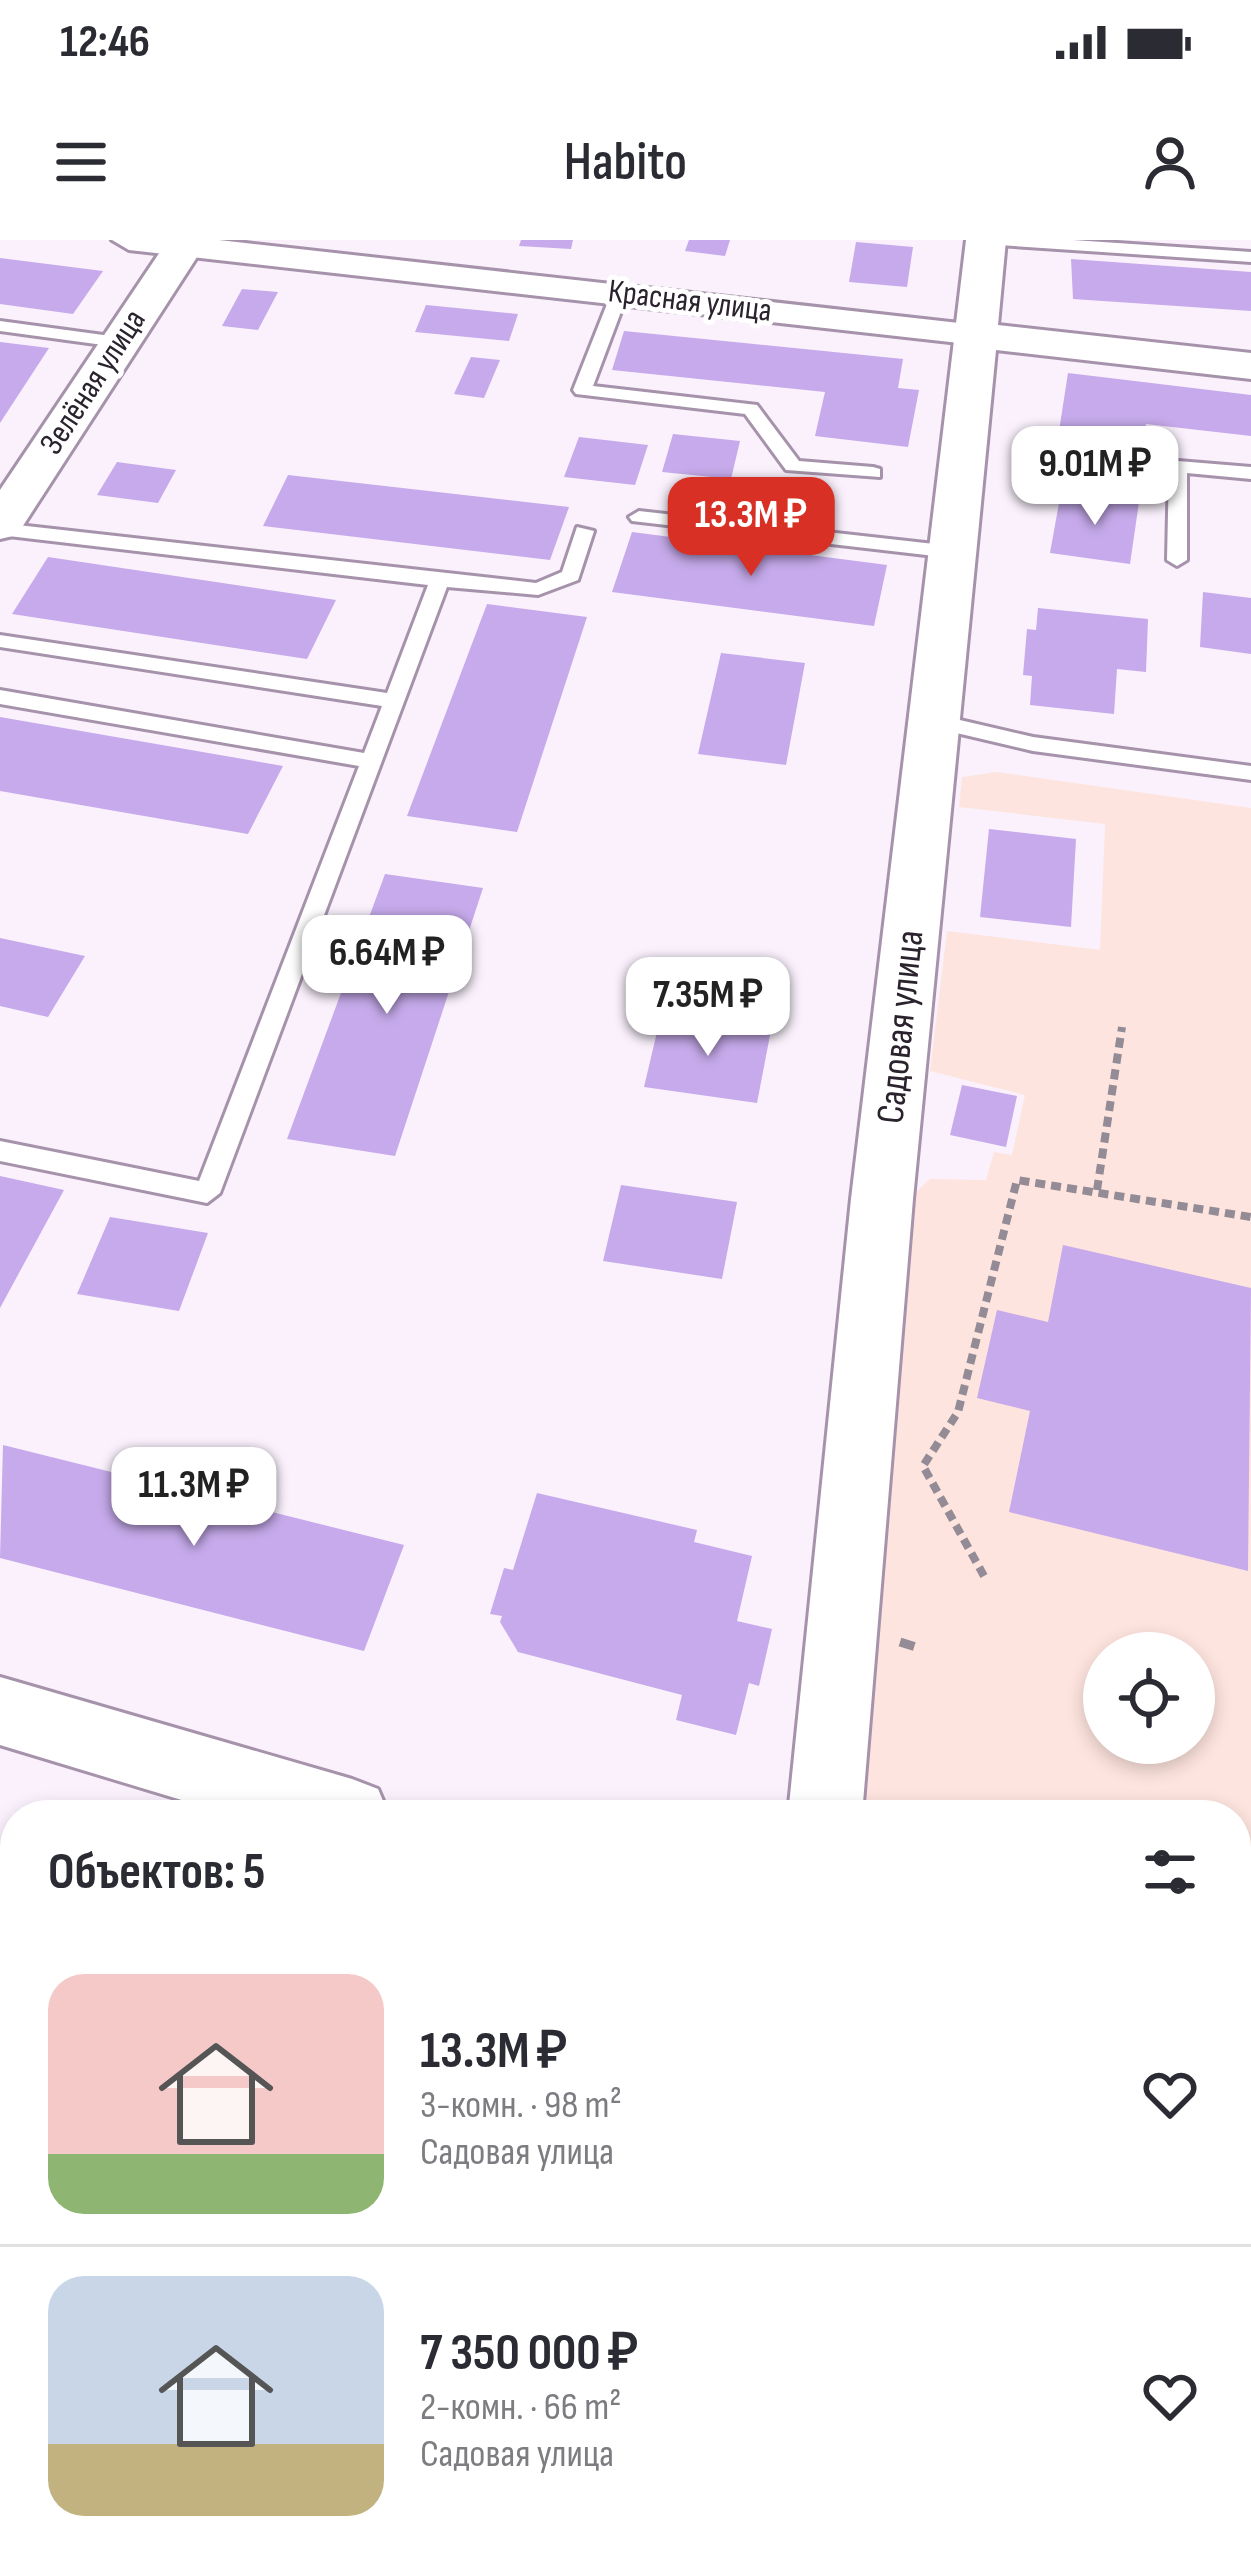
<!DOCTYPE html>
<html lang="ru">
<head>
<meta charset="utf-8">
<style>
	:root { --surface:#fff; --page:#f7f7f7; --text:#2b2b33; --muted:#7c7c81; --line:#e1e1e2; --accent:#d93025 }
	body { margin:0; font-family:"Sofia Sans Condensed",sans-serif; background:var(--page); color:var(--text); height:100vh; display:flex; flex-direction:column; font-size:45px; white-space:nowrap }
	* { box-sizing:border-box; margin:0 }
	p { font-size:39px; color:var(--muted) }
	.icon { flex:none; width:66px; height:66px; fill:none; stroke:currentColor; stroke-width:2; stroke-linecap:round; stroke-linejoin:round }
	.map { position:relative; flex:1; overflow:hidden }
	.side { position:absolute; left:0px; top:1560px; width:1251px; height:771px; display:flex; flex-direction:column; background:var(--surface); border-radius:48px 48px 0 0; box-shadow:0 6px 18px #0003 }
	.side>* { flex:none }
	.tools { position:absolute; left:1083px; top:1392px; display:grid; gap:24px }
	.tools a { display:grid; place-items:center; width:132px; height:132px; border-radius:50%; background:var(--surface); box-shadow:0 6px 18px #0003; font-size:60px }
	.price { position:absolute; translate:-50% -102px; padding:0 27px; border-radius:24px; background:#fff; color:#222; font-size:39px; line-height:78px; filter:drop-shadow(0 3px 6px #0008) }
	.price::after { content:''; position:absolute; left:50%; top:72px; width:36px; height:27px; margin-left:-18px; background:inherit; clip-path:polygon(0 0,100% 0,50% 100%) }
	.price.selected { background:var(--accent); color:#fff }
	ul { padding:0; list-style:none }
	li { display:flex; align-items:center; gap:36px; height:300px; padding:0 48px }
	li+li { border-top:3px solid var(--line) }
	li span { display:grid; place-items:center; flex:none; width:336px; height:240px; border-radius:36px; color:#555 }
	li>.icon { margin-inline-start:auto }
	span .icon { width:144px; height:144px; fill:#fffc; stroke-width:1 }
	li b { font-size:51px }
	h2 { display:flex; justify-content:space-between; align-items:center; height:144px; padding:0 48px; font-size:51px }
	.status { display:flex; justify-content:space-between; align-items:center; height:84px; padding:0 60px; background:var(--surface); direction:ltr }
	.status svg { height:33px; fill:currentColor }
	header { display:flex; justify-content:space-between; align-items:center; height:156px; padding:0 48px; background:var(--surface); font-size:54px; font-weight:600 }
	.map>svg:first-child { display:block }
</style>
</head>
<body>
<div class="status"><b>12:46</b><svg viewBox="0 0 49 12"><path d="M0 12V9h3v3zM5 12V6h3v6zM10 12V3h3v9zM15 12V0h3v12zM26 1h20v11H26zM47 4h2v5h-2z"/></svg></div>
<header><svg class="icon" aria-label="menu" viewBox="0 0 24 24"><path d="M4 6h16M4 12h16M4 18h16"/></svg>Habito<svg class="icon" aria-label="person" viewBox="0 0 24 24"><circle cx="12" cy="8" r="4"/><path d="M4 21q1-7 8-7t8 7"/></svg></header>
<div class="map">
<svg width="1251" height="2329" viewBox="0 0 1251 2329">
	<rect width="100%" height="100%" fill="#faf1fc"/>
	<path fill="#fee4de" fill-rule="evenodd" d="M996,532L1251,568V1786L1236,1781V1575H851L915,953L930,939L986,940L994,912L1012,915L1025,855L930,831L947,691L1100,710L1105,584L959,567L962,537ZM1104,1413H1194V1503H1104Z"/>
	<polygon fill="#b9cc9d" points="0,1875 15,1881 15,2316 1236,2316 1236,1963 1251,1967 1251,2329 0,2329"/>
	<g fill="#c6aaeb">
		<polygon points="521,0 573,0 571,9 519,6"/>
		<polygon points="689,0 730,0 725,16 685,11"/>
		<polygon points="856,2 913,7 907,47 849,42"/>
		<polygon points="0,18 103,31 73,74 0,64"/>
		<polygon points="1071,19 1251,32 1251,71 1073,59"/>
		<polygon points="242,49 278,52 258,90 222,86"/>
		<polygon points="426,65 518,74 509,101 415,92"/>
		<polygon points="624,91 903,119 898,148 919,150 908,207 815,196 825,152 612,130"/>
		<polygon points="0,102 49,108 0,183"/>
		<polygon points="471,117 500,120 484,158 454,154"/>
		<polygon points="1068,133 1251,155 1251,196 1146,184 1141,233 1054,223"/>
		<polygon points="673,194 740,201 731,239 662,232"/>
		<polygon points="579,197 648,205 635,245 564,237"/>
		<polygon points="117,222 176,230 158,263 97,255"/>
		<polygon points="288,235 569,267 550,320 263,286"/>
		<polygon points="1061,252 1139,262 1130,324 1050,313"/>
		<polygon points="632,292 887,325 874,386 612,352"/>
		<polygon points="48,317 336,360 307,419 12,374"/>
		<polygon points="1203,352 1251,358 1251,414 1200,407"/>
		<polygon points="487,364 587,377 517,592 407,576"/>
		<polygon points="1038,368 1148,379 1146,432 1117,429 1114,474 1030,465 1032,436 1023,435 1027,389 1036,390"/>
		<polygon points="721,413 805,423 786,525 698,514"/>
		<polygon points="0,477 283,526 248,594 0,551"/>
		<polygon points="989,589 1076,599 1071,687 980,677"/>
		<polygon points="385,634 483,648 395,916 287,899"/>
		<polygon points="0,698 85,716 48,777 0,766"/>
		<polygon points="661,775 771,790 757,863 644,847"/>
		<polygon points="962,845 1017,856 1006,907 950,895"/>
		<polygon points="0,936 64,950 0,1068"/>
		<polygon points="621,945 737,962 722,1039 603,1021"/>
		<polygon points="110,977 208,993 179,1071 77,1054"/>
		<polygon points="1063,1005 1251,1048 1248,1331 1009,1272 1030,1171 977,1158 997,1070 1048,1082"/>
		<polygon points="3,1205 404,1305 364,1411 0,1318"/>
		<polygon points="537,1253 697,1290 694,1302 752,1316 737,1381 772,1389 759,1446 749,1443 736,1495 676,1480 682,1455 518,1412 500,1382 502,1376 490,1374 504,1328 513,1330"/>
	</g>
	<g fill="none" stroke-linecap="round" stroke-linejoin="round">
		<g stroke="#a693ab" stroke-width="6">
			<g id="service">
				<polygon points="991,0 1073,0 1251,12 1251,22 999,5"/>
				<polygon points="613,49 628,53 593,146 757,165 799,221 873,227 880,229 880,237 786,230 745,174 576,154 573,150"/>
				<polygon points="0,81 118,97 127,102 118,107 0,91"/>
				<polygon points="1178,221 1251,227 1251,239 1187,233 1187,320 1177,326 1167,320 1169,227"/>
				<polygon points="639,271 952,306 962,312 952,318 632,281 629,277"/>
				<polygon points="0,283 536,343 562,332 577,287 594,291 578,340 538,355 447,347 220,953 207,963 0,921 0,901 199,941 359,526 0,464 0,450 364,513 382,466 0,407 0,395 387,453 428,345 0,295"/>
				<polygon points="934,474 1033,497 1251,526 1251,540 1033,511 927,486 927,476"/>
			</g>
		</g>
		<g stroke="#a693ab" stroke-width="6">
			<polygon id="minor" points="112,0 219,0 977,85 989,88 994,95 989,102 977,105 129,10"/>
		</g>
		<g stroke="#a693ab" stroke-width="6">
			<g id="tertiary">
				<polygon points="168,0 208,0 17,295 0,299 0,250"/>
				<polygon points="966,0 1006,0 998,85 1251,113 1251,139 996,110 913,959 862,1575 788,1575 851,959"/>
				<polygon points="0,1437 352,1539 378,1549 389,1575 231,1575 0,1505"/>
				<polygon points="1236,1789 1251,1793 1251,1873 1236,1869"/>
			</g>
		</g>
		<g stroke="#938b95" stroke-width="8" stroke-dasharray="10 6" stroke-linecap="butt">
			<polyline points="1097,950 1122,787"/>
			<polyline points="984,1336 923,1226 958,1172 1017,940 1251,977"/>
		</g>
		<g stroke="#938b95" stroke-width="9" stroke-dasharray="15 8" stroke-linecap="butt">
			<polyline points="900,1402 919,1408"/>
			<polyline points="679,2329 683,2316"/>
		</g>
		<use href="#service" fill="#fff" fill-rule="evenodd"/>
		<use href="#minor" fill="#fff" fill-rule="evenodd"/>
		<use href="#tertiary" fill="#fff" fill-rule="evenodd"/>
	</g>
	<g text-anchor="middle" dominant-baseline="central" stroke-width="10" stroke-linejoin="round" paint-order="stroke">
		<g font-size="33" fill="#2a222c" stroke="#fff">
			<text transform="translate(690 61) rotate(7)">Красная улица</text>
			<text transform="translate(93 142) rotate(-57)">Зелёная улица</text>
		</g>
		<g font-size="39" fill="#2a222c" stroke="#fff">
			<text transform="translate(901 787) rotate(-84)">Садовая улица</text>
		</g>
	</g>
</svg>
<div class="tools">
<a><svg class="icon" aria-label="locate" viewBox="0 0 24 24"><circle cx="12" cy="12" r="6"/><path d="M12 2v4M12 18v4M2 12h4M18 12h4"/></svg></a>
</div>
<b class="price" style="left:1095px;top:288px">9.01M ₽</b>
<b class="price selected" style="left:751px;top:339px">13.3M ₽</b>
<b class="price" style="left:387px;top:777px">6.64M ₽</b>
<b class="price" style="left:708px;top:819px">7.35M ₽</b>
<b class="price" style="left:194px;top:1309px">11.3M ₽</b>
<section class="side">
<h2>Объектов: 5<svg class="icon" aria-label="filters" viewBox="0 0 24 24"><path d="M4 7h16M4 17h16"/><circle cx="9" cy="7" r="2"/><circle cx="15" cy="17" r="2"/></svg></h2>
<ul>
<li><span style="background:linear-gradient(#f6c9c9 75%,#8fb573 0)"><svg class="icon" aria-label="home" viewBox="0 0 24 24"><path d="M3 11l9-7 9 7M6 9v11h12V9"/></svg></span><div><b>13.3M ₽</b><p>3-комн. · 98 m²</p><p>Садовая улица</p></div><svg class="icon" aria-label="heart" viewBox="0 0 24 24"><path d="M12 20l-8-8c-3-5 5-10 8-4 3-6 11-1 8 4z"/></svg></li>
<li><span style="background:linear-gradient(#c9d6e8 70%,#c2b280 0)"><svg class="icon" aria-label="home" viewBox="0 0 24 24"><path d="M3 11l9-7 9 7M6 9v11h12V9"/></svg></span><div><b>7 350 000 ₽</b><p>2-комн. · 66 m²</p><p>Садовая улица</p></div><svg class="icon" aria-label="heart" viewBox="0 0 24 24"><path d="M12 20l-8-8c-3-5 5-10 8-4 3-6 11-1 8 4z"/></svg></li>
</ul>
</section>
</div>
</body>
</html>
